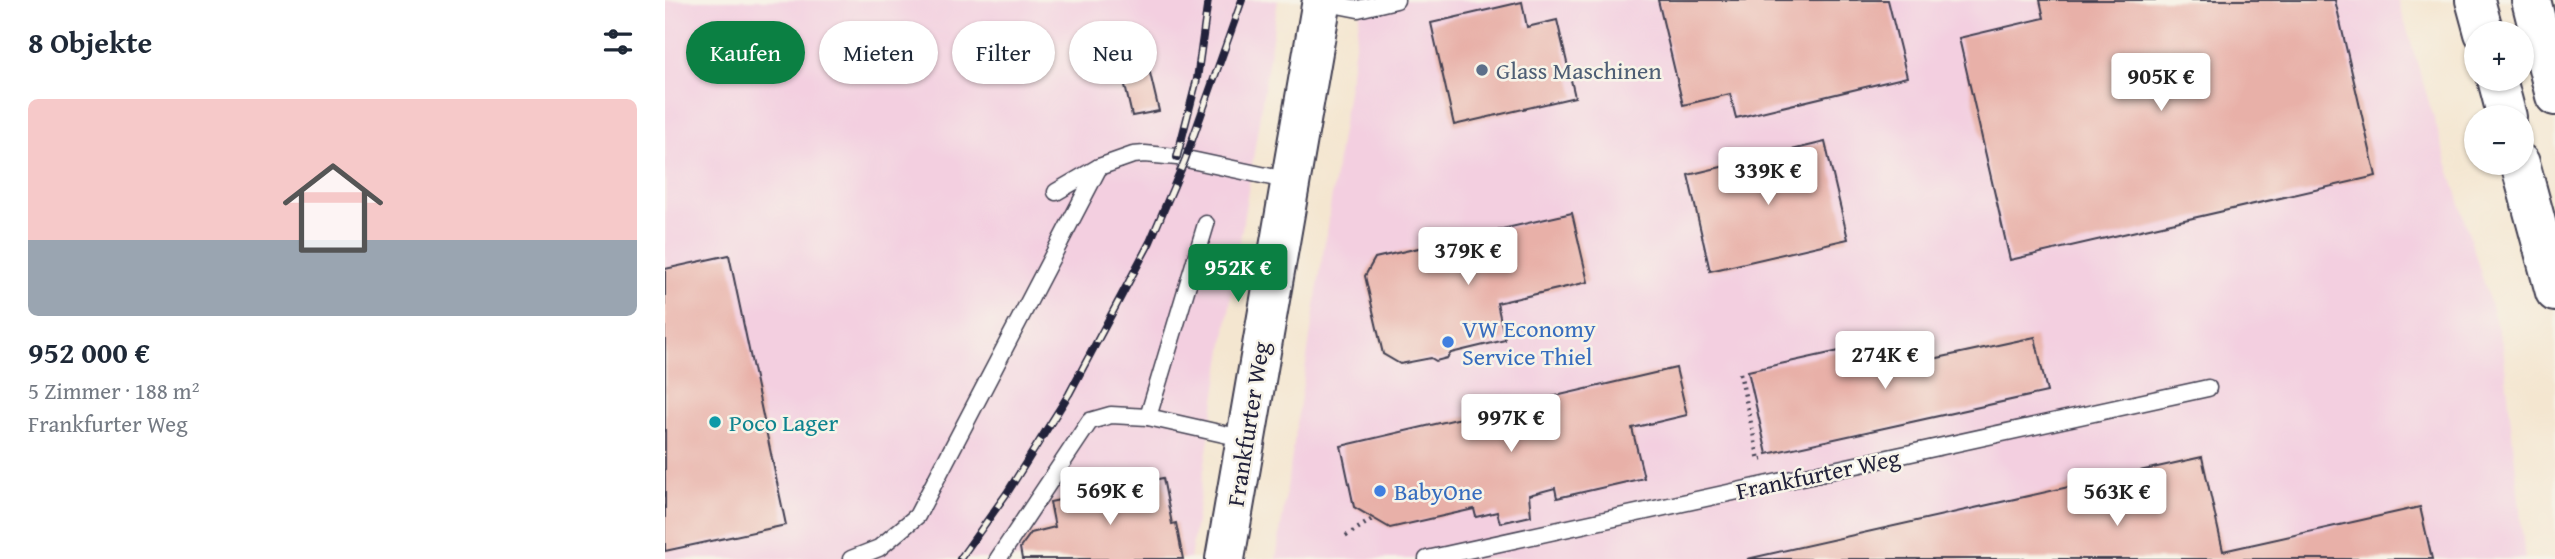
<!DOCTYPE html>
<html lang="de">
<head>
<meta charset="utf-8">
<style>
	:root { --surface:#fff; --page:#f6f6f7; --text:#1f2937; --muted:#747a83; --line:#e0e1e3; --accent:#0b8043 }
	body { margin:0; font-family:"Gentium Book Plus",serif; background:var(--page); color:var(--text); height:100vh; display:flex; flex-direction:column; font-size:26px; white-space:nowrap }
	* { box-sizing:border-box; margin:0 }
	p { font-size:23px; color:var(--muted) }
	.icon { flex:none; width:38px; height:38px; fill:none; stroke:currentColor; stroke-width:2; stroke-linecap:round; stroke-linejoin:round }
	.map { position:relative; flex:1; overflow:hidden }
	.sheet { display:flex; flex-direction:column; background:var(--surface); width:665px }
	.sheet>* { flex:none }
	.banner { position:absolute; left:21px; top:21px; width:665px; height:63px; display:flex; gap:14px }
	.controls { position:absolute; left:1799px; top:21px; display:grid; gap:14px }
	.controls a { display:grid; place-items:center; width:70px; height:70px; border-radius:50%; background:var(--surface); box-shadow:0 2px 5px #0004; font-size:35px }
	.price { position:absolute; translate:-50% -60px; padding:0 16px; border-radius:7px; background:#fff; color:#222; font-size:23px; line-height:46px; filter:drop-shadow(0 2px 4px #0008) }
	.price::after { content:''; position:absolute; left:50%; top:42px; width:21px; height:16px; margin-left:-10px; background:inherit; clip-path:polygon(0 0,100% 0,50% 100%) }
	.price.selected { background:var(--accent); color:#fff }
	ul { padding:0; list-style:none }
	li { display:grid; align-content:center; gap:14px; height:371px; padding:0 28px }
	li+li { border-top:2px solid var(--line) }
	li span { display:grid; place-items:center; height:217px; border-radius:10px; color:#555 }
	li>.icon { margin-inline-start:auto }
	span .icon { width:126px; height:126px; fill:#fffc; stroke-width:1 }
	li b { font-size:30px }
	h2 { display:flex; justify-content:space-between; align-items:center; height:84px; padding:0 28px; font-size:30px }
	.chip { padding:0 24px; border-radius:32px; background:var(--surface); box-shadow:0 2px 5px #0004; font-size:24px; line-height:63px }
	.chip.selected { background:var(--accent); color:#fff }
	main { display:flex; flex:1; min-height:0 }
	.map>svg:first-child { display:block }
</style>
</head>
<body>
<main>
<section class="sheet">
<h2>8 Objekte<svg class="icon" aria-label="filters" viewBox="0 0 24 24"><path d="M4 7h16M4 17h16"/><circle cx="9" cy="7" r="2"/><circle cx="15" cy="17" r="2"/></svg></h2>
<ul>
<li><span style="background:linear-gradient(#f6c9c9 65%,#9aa5b1 0)"><svg class="icon" aria-label="home" viewBox="0 0 24 24"><path d="M3 11l9-7 9 7M6 9v11h12V9"/></svg></span><div><b>952 000 €</b><p>5 Zimmer · 188 m²</p><p>Frankfurter Weg</p></div></li>
</ul>
</section>
<div class="map">
<svg width="1890" height="559" viewBox="0 0 1890 559">
	<rect width="100%" height="100%" fill="#f7f3e8"/>
	<filter id="ink" filterUnits="userSpaceOnUse"><feTurbulence type="fractalNoise" baseFrequency=".0143" numOctaves="2"/><feDisplacementMap in="SourceGraphic" scale="14" xChannelSelector="R" yChannelSelector="G"/><feConvolveMatrix kernelMatrix="1 2 1 2 8 2 1 2 1" color-interpolation-filters="sRGB"/></filter>
	<filter id="wash" filterUnits="userSpaceOnUse"><feTurbulence type="fractalNoise" baseFrequency=".00686" numOctaves="4" result="noise"/><feDisplacementMap in="SourceGraphic" scale="28" xChannelSelector="R" yChannelSelector="G"/><feGaussianBlur stdDeviation="1.57" result="paint"/><feColorMatrix in="noise" values="0 0 0 0 0 0 0 0 0 0 0 0 0 0 0 0 0 1.4 0 .05"/><feComposite in="paint" operator="in"/></filter>
	<g filter="url(#wash)">
		<rect width="100%" height="100%" fill="#f4e6d0"/>
		<g fill="#f3cfe0">
			<polygon points="0,0 613,0 525,559 0,559"/>
			<polygon points="697,0 1733,0 1838,346 1860,559 611,559"/>
		</g>
		<g id="blocks">
			<g fill="#e8b0a8">
				<polygon points="993,0 1223,0 1242,77 1071,118 1065,94 1018,105"/>
				<polygon points="1375,0 1670,0 1711,176 1345,260 1294,38 1379,18"/>
				<polygon points="857,2 862,27 892,20 910,97 789,125 766,23"/>
				<polygon points="475,31 494,111 467,116 449,37"/>
				<polygon points="1160,142 1183,239 1045,271 1023,175"/>
				<polygon points="907,213 923,282 832,303 840,340 786,353 782,358 771,361 766,358 735,364 718,354 700,276 710,258"/>
				<polygon points="64,255 121,525 0,551 0,269"/>
				<polygon points="1370,337 1382,392 1102,454 1083,371 1197,346 1203,373"/>
				<polygon points="1011,368 1022,415 967,428 979,478 892,498 890,488 864,495 866,516 835,523 832,512 811,517 809,509 725,528 689,507 676,446"/>
				<polygon points="1537,457 1558,551 1755,507 1767,559 1082,559"/>
				<polygon points="498,478 507,524 511,523 518,559 357,559 355,548 366,533 390,527 385,502"/>
			</g>
		</g>
	</g>
	<g filter="url(#ink)">
		<use href="#blocks" fill-opacity="0" stroke="#423f51" stroke-width="2"/>
		<g fill="none" stroke-linecap="round" stroke-linejoin="round">
			<g stroke="#423f51" stroke-width="19">
				<g id="lane">
					<polyline points="657,2 693,9 731,0"/>
					<polyline points="391,192 434,167 468,155 480,154 512,157 625,181"/>
					<polyline points="483,417 541,224"/>
					<polyline points="186,559 214,548 252,516 434,167"/>
					<polyline points="333,559 425,421 446,415 483,417 581,439"/>
					<polyline points="762,559 1543,388"/>
				</g>
			</g>
			<g stroke="#423f51" stroke-width="42">
				<polyline id="secondary" points="560,559 657,0"/>
			</g>
			<g stroke="#423f51" stroke-width="42">
				<g id="highway">
					<polyline points="1810,0 1819,33"/>
					<polyline points="1866,0 1890,96"/>
					<polyline points="1832,79 1842,117"/>
					<polyline points="1855,163 1890,292"/>
				</g>
			</g>
			<g stroke="#423f51" stroke-width="4.5" stroke-dasharray="2 5" stroke-linecap="butt">
				<polyline points="1075,373 1094,460 1098,459"/>
				<polyline points="681,536 709,518"/>
			</g>
			<use href="#lane" stroke="#fff" stroke-width="16"/>
			<use href="#secondary" stroke="#fff" stroke-width="38"/>
			<use href="#highway" stroke="#fff" stroke-width="38"/>
			<g stroke="#22223b" stroke-width="8">
				<g id="rail">
					<polyline points="512,157 532,79 543,0"/>
					<polyline points="295,559 342,493 404,394 485,242 520,160 577,0"/>
				</g>
			</g>
			<use href="#rail" stroke="#f7f3e8" stroke-width="5" stroke-dasharray="16" stroke-linecap="butt"/>
		</g>
	</g>
	<circle fill="#5c6f8a" stroke="#f7f3e8" stroke-width="2.5" cx="817" cy="70" r="7"/>
	<g fill="#3f7fe0" stroke="#f7f3e8" stroke-width="2.5">
		<circle cx="783" cy="342" r="7"/>
		<circle cx="715" cy="491" r="7"/>
	</g>
	<circle fill="#0f9aa8" stroke="#f7f3e8" stroke-width="2.5" cx="50" cy="422" r="7"/>
	<g text-anchor="middle" dominant-baseline="central" stroke-width="5" stroke-linejoin="round" paint-order="stroke">
		<g font-size="24" fill="#4e5e75" stroke="#f7f3e8" text-anchor="start">
			<text x="831" y="70">Glass Maschinen</text>
		</g>
		<g font-size="24" fill="#366cbe" stroke="#f7f3e8" text-anchor="start">
			<text x="797" y="328">VW Economy<tspan x="797" dy="28">Service Thiel</tspan></text>
			<text x="729" y="491">BabyOne</text>
		</g>
		<g font-size="24" fill="#0d838f" stroke="#f7f3e8" text-anchor="start">
			<text x="64" y="422">Poco Lager</text>
		</g>
		<g font-size="24" fill="#22223b" stroke="#f7f3e8">
			<text transform="translate(583 424) rotate(-81)">Frankfurter Weg</text>
			<text transform="translate(1153 474) rotate(-12)">Frankfurter Weg</text>
		</g>
	</g>
</svg>
<div class="controls">
<a>+</a>
<a>−</a>
</div>
<b class="price" style="left:1496px;top:113px">905K €</b>
<b class="price" style="left:1103px;top:207px">339K €</b>
<b class="price" style="left:803px;top:287px">379K €</b>
<b class="price selected" style="left:573px;top:304px">952K €</b>
<b class="price" style="left:1220px;top:391px">274K €</b>
<b class="price" style="left:846px;top:454px">997K €</b>
<b class="price" style="left:445px;top:527px">569K €</b>
<b class="price" style="left:1452px;top:528px">563K €</b>
<div class="banner">
<a class="chip selected">Kaufen</a>
<a class="chip">Mieten</a>
<a class="chip">Filter</a>
<a class="chip">Neu</a>
</div>
</div>
</main>
</body>
</html>
